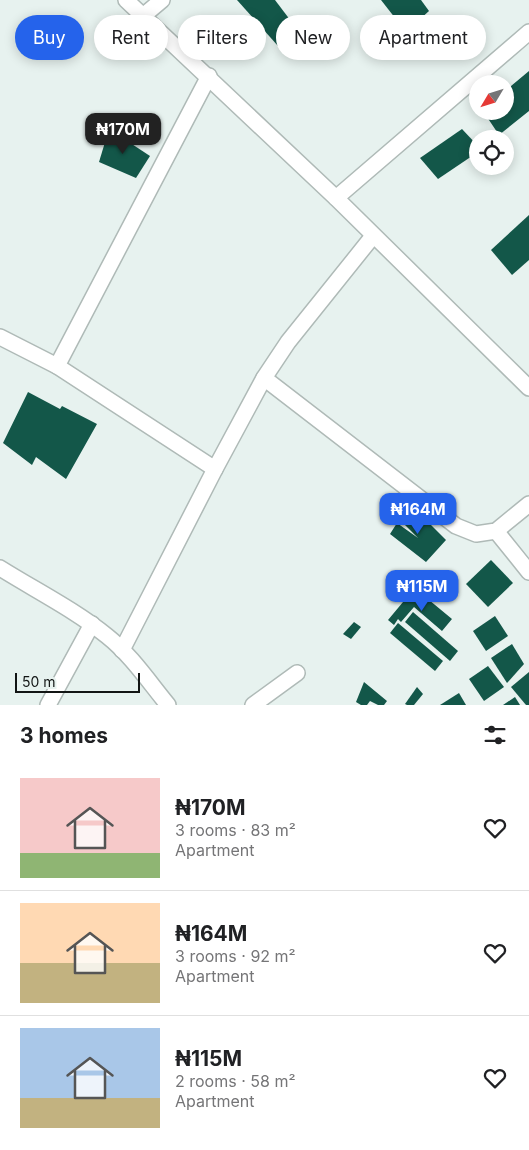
<!DOCTYPE html>
<html lang="en">
<head>
<meta charset="utf-8">
<style>
	:root { --surface:#fff; --page:#f6f6f6; --text:#202124; --muted:#757577; --line:#e0e0e0; --accent:#2563eb }
	body { margin:0; font-family:Inter,sans-serif; background:var(--page); color:var(--text); height:100vh; display:flex; flex-direction:column; font-size:19px; white-space:nowrap }
	* { box-sizing:border-box; margin:0 }
	p { font-size:16px; color:var(--muted) }
	.icon { flex:none; width:28px; height:28px; fill:none; stroke:currentColor; stroke-width:2; stroke-linecap:round; stroke-linejoin:round }
	.map { position:relative; height:705px; overflow:hidden }
	.side { display:flex; flex-direction:column; background:var(--surface); flex:1 }
	.side>* { flex:none }
	.top-card { position:absolute; left:15px; top:15px; width:500px; height:45px; display:flex; gap:10px }
	.needle { width:32px; rotate:232deg }
	.fabs { position:absolute; left:469px; top:75px; display:grid; gap:10px }
	.fabs a { display:grid; place-items:center; width:45px; height:45px; border-radius:50%; background:var(--surface); box-shadow:0 2px 12px #0003; font-size:25px }
	.scale { position:absolute; left:15px; bottom:12px; width:125px; box-sizing:border-box; padding-left:5px; border:2px solid #121514; border-top:0; font-size:14px; line-height:18px; white-space:nowrap; color:#121514; -webkit-text-stroke:4px #e7f2ef; paint-order:stroke }
	.price { position:absolute; translate:-50% -42px; padding:0 11px; border-radius:10px; background:var(--accent); color:#fff; font-size:16px; line-height:32px; filter:drop-shadow(0 1px 2px #0008) }
	.price::after { content:''; position:absolute; left:50%; top:30px; width:15px; height:11px; margin-left:-8px; background:inherit; clip-path:polygon(0 0,100% 0,50% 100%) }
	.price.on { background:#222; color:#fff }
	ul { padding:0; list-style:none }
	li { display:flex; align-items:center; gap:15px; height:125px; padding:0 20px }
	li+li { border-top:1px solid var(--line) }
	li span { display:grid; place-items:center; flex:none; width:140px; height:100px; border-radius:0px; color:#555 }
	li>.icon { margin-inline-start:auto }
	span .icon { width:60px; height:60px; fill:#fffc; stroke-width:1 }
	li b { font-size:21px }
	h2 { display:flex; justify-content:space-between; align-items:center; height:60px; padding:0 20px; font-size:21px }
	.chip { padding:0 18px; border-radius:22px; background:var(--surface); box-shadow:0 2px 12px #0003; font-size:18px; line-height:45px }
	.chip.on { background:var(--accent); color:#fff }
	.map>svg:first-child { display:block }
</style>
</head>
<body>
<div class="map">
<svg width="529" height="705" viewBox="0 0 529 705">
	<rect width="100%" height="100%" fill="#e7f2ef"/>
	<g fill="#135749">
		<polygon points="237,0 275,0 300,33 278,46"/>
		<polygon points="381,0 421,0 429,11 406,32"/>
		<polygon points="529,71 529,111 499,135 483,111 505,111 505,91"/>
		<polygon points="109,129 150,156 136,178 99,162"/>
		<polygon points="462,129 478,146 478,152 438,179 420,158"/>
		<polygon points="529,215 529,260 512,275 491,250"/>
		<polygon points="28,392 60,409 62,406 97,424 66,479 36,457 32,465 3,443"/>
		<polygon points="408,506 430,524 446,540 426,562 390,534 397,523 418,538 399,519"/>
		<polygon points="491,560 513,583 488,607 466,584"/>
		<polygon points="423,595 452,619 442,631 414,607 401,622 398,619 394,625 388,620 408,596 417,603"/>
		<polygon points="413,612 458,651 450,661 405,622"/>
		<polygon points="495,616 508,636 486,651 473,631"/>
		<polygon points="354,622 361,627 351,639 343,634"/>
		<polygon points="398,623 443,661 435,671 390,633"/>
		<polygon points="512,644 524,664 507,683 491,658"/>
		<polygon points="488,666 504,687 484,701 469,679"/>
		<polygon points="529,672 529,705 526,705 511,687"/>
		<polygon points="364,682 387,701 384,705 378,705 370,701 367,705 361,705 356,702"/>
		<polygon points="417,687 423,694 414,705 407,705 405,704"/>
		<polygon points="459,693 466,705 440,705"/>
		<polygon points="515,697 520,705 503,705"/>
	</g>
	<g fill="none" stroke-linecap="round" stroke-linejoin="round">
		<g stroke="#afbab7" stroke-width="18">
			<g id="minor">
				<polyline points="126,0 336,198 529,388"/>
				<polyline points="143,16 162,0"/>
				<polyline points="336,198 529,32"/>
				<polyline points="0,337 57,366 215,469"/>
				<polyline points="57,366 209,76"/>
				<polyline points="264,378 456,526 476,534 496,531 529,504"/>
				<polyline points="496,531 529,572"/>
				<path d="M0,568C35,590 75,610 107,636C131,655 149,682 168,705"/>
				<polyline points="122,650 215,469 264,378 288,342 373,236"/>
				<polyline points="48,705 92,624"/>
				<polyline points="253,705 297,673"/>
			</g>
		</g>
		<use href="#minor" stroke="#fff" stroke-width="15"/>
	</g>
</svg>
<div class="fabs">
<a><svg class="needle" viewBox="-14 -14 28 28"><path d="M0-13l5 13h-10z" fill="#e53935"/><path d="M0 13l5-13h-10z" fill="#757577"/></svg></a>
<a><svg class="icon" aria-label="locate" viewBox="0 0 24 24"><circle cx="12" cy="12" r="6"/><path d="M12 2v4M12 18v4M2 12h4M18 12h4"/></svg></a>
</div>
<div class="scale">50 m</div>
<b class="price on" style="left:123px;top:155px">₦170M</b>
<b class="price" style="left:418px;top:535px">₦164M</b>
<b class="price" style="left:422px;top:612px">₦115M</b>
<div class="top-card">
<a class="chip on">Buy</a>
<a class="chip">Rent</a>
<a class="chip">Filters</a>
<a class="chip">New</a>
<a class="chip">Apartment</a>
</div>
</div>
<section class="side">
<h2>3 homes<svg class="icon" aria-label="filters" viewBox="0 0 24 24"><path d="M4 7h16M4 17h16"/><circle cx="9" cy="7" r="2"/><circle cx="15" cy="17" r="2"/></svg></h2>
<ul>
<li><span style="background:linear-gradient(#f6c9c9 75%,#8fb573 0)"><svg class="icon" aria-label="home" viewBox="0 0 24 24"><path d="M3 11l9-7 9 7M6 9v11h12V9"/></svg></span><div><b>₦170M</b><p>3 rooms · 83 m²</p><p>Apartment</p></div><svg class="icon" aria-label="heart" viewBox="0 0 24 24"><path d="M12 20l-8-8c-3-5 5-10 8-4 3-6 11-1 8 4z"/></svg></li>
<li><span style="background:linear-gradient(#ffd9b3 60%,#c2b280 0)"><svg class="icon" aria-label="home" viewBox="0 0 24 24"><path d="M3 11l9-7 9 7M6 9v11h12V9"/></svg></span><div><b>₦164M</b><p>3 rooms · 92 m²</p><p>Apartment</p></div><svg class="icon" aria-label="heart" viewBox="0 0 24 24"><path d="M12 20l-8-8c-3-5 5-10 8-4 3-6 11-1 8 4z"/></svg></li>
<li><span style="background:linear-gradient(#a9c7e8 70%,#c2b280 0)"><svg class="icon" aria-label="home" viewBox="0 0 24 24"><path d="M3 11l9-7 9 7M6 9v11h12V9"/></svg></span><div><b>₦115M</b><p>2 rooms · 58 m²</p><p>Apartment</p></div><svg class="icon" aria-label="heart" viewBox="0 0 24 24"><path d="M12 20l-8-8c-3-5 5-10 8-4 3-6 11-1 8 4z"/></svg></li>
</ul>
</section>
</body>
</html>
